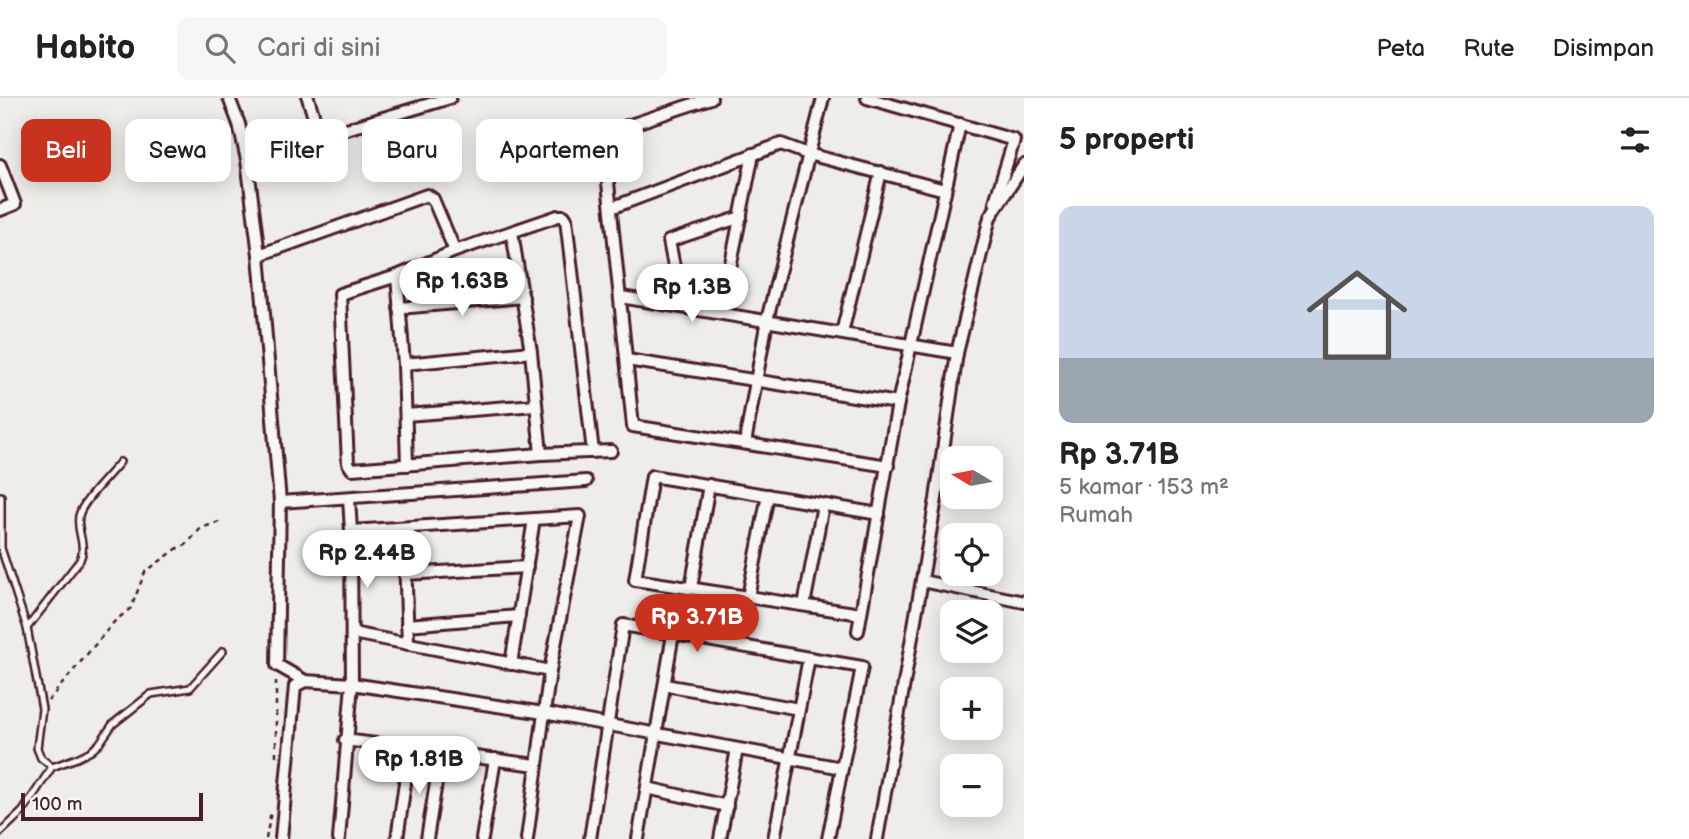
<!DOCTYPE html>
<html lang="id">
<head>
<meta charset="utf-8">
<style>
	:root { --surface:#fff; --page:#f6f6f6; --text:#222; --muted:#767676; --line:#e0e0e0; --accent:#c8321e }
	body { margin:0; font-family:"Balsamiq Sans",sans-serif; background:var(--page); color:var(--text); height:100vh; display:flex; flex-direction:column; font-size:26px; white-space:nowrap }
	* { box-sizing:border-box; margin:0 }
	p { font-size:23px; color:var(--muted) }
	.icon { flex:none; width:38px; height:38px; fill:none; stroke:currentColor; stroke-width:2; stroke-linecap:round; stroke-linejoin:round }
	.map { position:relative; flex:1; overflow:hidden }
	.side { display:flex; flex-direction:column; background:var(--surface); width:665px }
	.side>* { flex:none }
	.guide { position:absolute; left:21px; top:21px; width:665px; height:63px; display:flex; gap:14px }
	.needle { width:46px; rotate:280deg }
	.buttons { position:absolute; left:940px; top:348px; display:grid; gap:14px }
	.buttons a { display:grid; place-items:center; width:63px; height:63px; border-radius:14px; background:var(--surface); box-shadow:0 4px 18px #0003; font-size:35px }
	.scale { position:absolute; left:21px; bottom:18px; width:182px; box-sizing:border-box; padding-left:7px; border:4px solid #4a1f2b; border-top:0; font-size:19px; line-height:24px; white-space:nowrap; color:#4a1f2b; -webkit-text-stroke:5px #f6f6f2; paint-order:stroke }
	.price { position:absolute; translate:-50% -60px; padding:0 16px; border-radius:24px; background:#fff; color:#222; font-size:23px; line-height:46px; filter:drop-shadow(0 2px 4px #0008) }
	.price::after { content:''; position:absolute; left:50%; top:42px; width:21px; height:16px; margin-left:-10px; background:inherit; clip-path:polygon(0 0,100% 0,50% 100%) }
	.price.selected { background:var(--accent); color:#fff }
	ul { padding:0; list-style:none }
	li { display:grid; align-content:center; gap:14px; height:371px; padding:0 35px }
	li+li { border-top:2px solid var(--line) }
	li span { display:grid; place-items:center; height:217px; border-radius:14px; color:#555 }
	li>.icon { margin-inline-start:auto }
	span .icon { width:126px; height:126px; fill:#fffc; stroke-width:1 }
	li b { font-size:30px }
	h2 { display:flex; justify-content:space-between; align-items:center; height:84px; padding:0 35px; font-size:30px }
	.pill { padding:0 24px; border-radius:14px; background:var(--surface); box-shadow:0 4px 18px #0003; font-size:24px; line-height:63px }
	.pill.selected { background:var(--accent); color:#fff }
	header { display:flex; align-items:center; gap:42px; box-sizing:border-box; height:98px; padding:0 35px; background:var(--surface); border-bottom:2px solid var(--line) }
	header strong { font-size:33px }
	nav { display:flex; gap:38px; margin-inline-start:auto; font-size:24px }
	.search { width:490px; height:63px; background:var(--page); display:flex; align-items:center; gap:18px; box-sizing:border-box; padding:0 24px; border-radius:14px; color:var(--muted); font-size:26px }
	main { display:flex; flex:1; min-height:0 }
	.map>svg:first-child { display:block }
</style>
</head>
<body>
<header>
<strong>Habito</strong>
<div class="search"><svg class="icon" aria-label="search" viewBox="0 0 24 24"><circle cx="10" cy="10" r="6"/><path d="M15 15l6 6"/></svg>Cari di sini</div>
<nav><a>Peta</a><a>Rute</a><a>Disimpan</a></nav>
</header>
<main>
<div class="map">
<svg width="1024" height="741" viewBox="0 0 1024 741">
	<rect width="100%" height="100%" fill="#efedea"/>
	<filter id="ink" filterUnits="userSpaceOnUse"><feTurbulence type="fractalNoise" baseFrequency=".0143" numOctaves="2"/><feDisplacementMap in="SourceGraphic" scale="14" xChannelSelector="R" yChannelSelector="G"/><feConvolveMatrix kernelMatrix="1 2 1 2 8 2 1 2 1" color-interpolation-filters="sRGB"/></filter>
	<g filter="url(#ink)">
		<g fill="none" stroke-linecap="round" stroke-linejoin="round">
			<g stroke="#4a1f2b" stroke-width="10">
				<g id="lane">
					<polyline points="1,398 1,450 27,530 42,611 37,650 41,660 52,669"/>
					<path d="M27,530L80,462C87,447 76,433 79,418C82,403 110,377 120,364"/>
					<polyline points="1,734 23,713 52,669 77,660 91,653 99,646 113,626 151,596 190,590 223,553"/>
				</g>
			</g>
			<g stroke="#4a1f2b" stroke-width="16">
				<g id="street">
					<polyline points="229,0 239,26 247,62 259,157 280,404 277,567 305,583"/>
					<polyline points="711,0 603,36 633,328 888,368"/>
					<polyline points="867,0 1014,42 995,104"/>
					<polyline points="320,39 450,0"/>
					<polyline points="247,62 320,39 308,0"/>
					<polyline points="0,67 15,106 0,112"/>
					<polyline points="611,110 781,46 808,56 945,92"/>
					<polyline points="512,134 531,254 541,356"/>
					<polyline points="259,157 427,97 433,101 455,153"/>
					<polyline points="397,178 404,266 407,367"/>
					<polyline points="621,199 957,255 990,119 1024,67"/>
					<polyline points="682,209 669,143 741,119"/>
					<polyline points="399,210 523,199"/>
					<polyline points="721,215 753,56"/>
					<polyline points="842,235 881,74"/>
					<polyline points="627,262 898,305"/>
					<polyline points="404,266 531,254"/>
					<polyline points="406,317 536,307"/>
					<polyline points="745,345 767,222 823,0"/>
					<polyline points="593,354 566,121 564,118 558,118 455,153 397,178 340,196 348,365 352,371 541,356 611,353"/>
					<polyline points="349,400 351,433 352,586 544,615 527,741"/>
					<polyline points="280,404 586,383"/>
					<polyline points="404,430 408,546"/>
					<polyline points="351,433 580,418 550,573"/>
					<polyline points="405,476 527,469"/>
					<polyline points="922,483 1024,504"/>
					<polyline points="691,490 709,387"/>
					<polyline points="748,499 768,397"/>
					<polyline points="804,507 823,407"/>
					<polyline points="861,516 635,482 652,378 879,416"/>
					<polyline points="407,527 519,518"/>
					<polyline points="858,533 898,305 960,26"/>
					<polyline points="352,535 550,573 544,615 842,670"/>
					<polyline points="809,560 862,569 828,741"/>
					<polyline points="511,566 534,421"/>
					<polyline points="665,587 799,611"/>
					<polyline points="345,642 536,667"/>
					<polyline points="647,690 727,708"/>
					<polyline points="281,741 295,588 305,583 352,586 339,741"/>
					<polyline points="397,741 410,650"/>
					<polyline points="427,741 441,654"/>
					<polyline points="482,741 495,661"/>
					<polyline points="590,741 623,527 809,560 774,741"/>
					<polyline points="638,741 673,536"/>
					<polyline points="720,741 737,651"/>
					<polyline points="877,741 936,401 957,255"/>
				</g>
			</g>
			<g stroke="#4a1f2b" stroke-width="2.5" stroke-dasharray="5 5" stroke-linecap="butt">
				<polyline points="48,603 114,524 131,510 145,474 178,450 186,447 201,430 222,423"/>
				<polyline points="276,658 276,581"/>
				<polyline points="266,741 271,713"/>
			</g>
			<use href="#lane" stroke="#f6f6f2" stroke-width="5"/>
			<use href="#street" stroke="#f6f6f2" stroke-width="10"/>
		</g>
	</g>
</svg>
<div class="buttons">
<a><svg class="needle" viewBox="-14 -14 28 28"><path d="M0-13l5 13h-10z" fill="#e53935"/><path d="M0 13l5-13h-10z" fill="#767676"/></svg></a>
<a><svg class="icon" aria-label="locate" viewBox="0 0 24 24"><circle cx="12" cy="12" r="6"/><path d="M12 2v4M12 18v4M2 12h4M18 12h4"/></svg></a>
<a><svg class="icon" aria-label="layers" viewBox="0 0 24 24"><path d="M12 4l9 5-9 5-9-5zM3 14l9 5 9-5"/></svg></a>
<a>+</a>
<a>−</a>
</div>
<div class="scale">100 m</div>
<b class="price" style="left:462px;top:220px">Rp 1.63B</b>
<b class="price" style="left:692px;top:226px">Rp 1.3B</b>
<b class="price" style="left:367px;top:492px">Rp 2.44B</b>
<b class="price selected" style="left:697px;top:556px">Rp 3.71B</b>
<b class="price" style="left:419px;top:698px">Rp 1.81B</b>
<div class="guide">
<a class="pill selected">Beli</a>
<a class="pill">Sewa</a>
<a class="pill">Filter</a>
<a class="pill">Baru</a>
<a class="pill">Apartemen</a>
</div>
</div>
<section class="side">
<h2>5 properti<svg class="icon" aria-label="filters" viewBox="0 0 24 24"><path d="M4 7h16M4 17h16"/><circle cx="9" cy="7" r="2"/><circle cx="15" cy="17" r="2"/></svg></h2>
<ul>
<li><span style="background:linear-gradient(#c9d6e8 70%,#9aa5b1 0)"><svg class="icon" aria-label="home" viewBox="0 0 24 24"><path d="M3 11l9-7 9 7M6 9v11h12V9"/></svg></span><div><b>Rp 3.71B</b><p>5 kamar · 153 m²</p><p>Rumah</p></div></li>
</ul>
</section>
</main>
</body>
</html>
